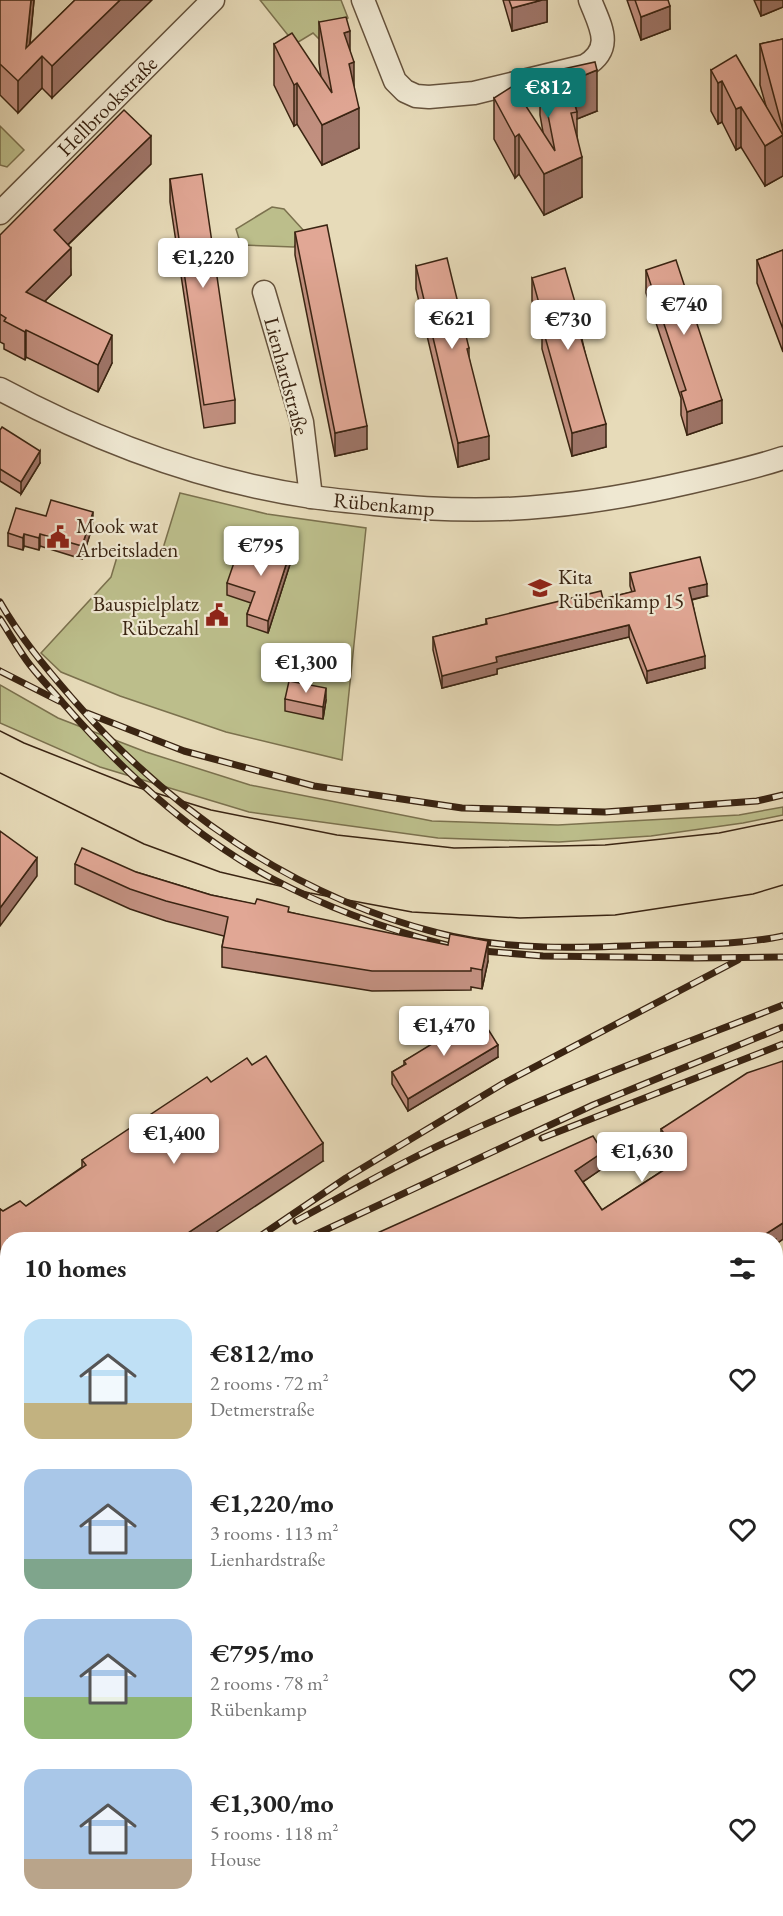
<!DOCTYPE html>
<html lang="en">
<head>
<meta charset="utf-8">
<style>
	:root { --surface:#fff; --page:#f2f2f2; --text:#222; --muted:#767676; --accent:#0f766e }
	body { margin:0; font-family:"EB Garamond",serif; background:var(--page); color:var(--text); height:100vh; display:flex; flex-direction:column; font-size:22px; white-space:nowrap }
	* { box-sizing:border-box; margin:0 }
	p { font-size:20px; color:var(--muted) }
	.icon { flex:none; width:33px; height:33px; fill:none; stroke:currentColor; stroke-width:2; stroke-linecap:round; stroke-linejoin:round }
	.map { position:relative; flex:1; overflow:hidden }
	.side { position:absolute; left:0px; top:1232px; width:783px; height:686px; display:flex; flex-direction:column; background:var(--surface); border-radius:24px 24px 0 0; box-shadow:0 6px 24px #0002 }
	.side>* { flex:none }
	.price { position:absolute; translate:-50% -51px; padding:0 14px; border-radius:6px; background:#fff; color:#222; font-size:20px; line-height:39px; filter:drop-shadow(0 2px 3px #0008) }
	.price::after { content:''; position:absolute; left:50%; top:36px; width:18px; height:14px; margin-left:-9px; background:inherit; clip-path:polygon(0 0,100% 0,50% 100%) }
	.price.active { background:var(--accent); color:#fff }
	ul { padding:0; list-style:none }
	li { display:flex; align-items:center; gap:18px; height:150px; padding:0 24px }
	li span { display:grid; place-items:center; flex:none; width:168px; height:120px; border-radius:18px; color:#555 }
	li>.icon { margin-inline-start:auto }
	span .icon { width:72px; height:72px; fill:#fffc; stroke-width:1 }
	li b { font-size:26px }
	h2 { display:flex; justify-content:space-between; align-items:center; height:72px; padding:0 24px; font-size:26px }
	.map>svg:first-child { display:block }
</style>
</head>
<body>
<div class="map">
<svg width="783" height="1916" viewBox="0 0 783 1916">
	<rect width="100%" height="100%" fill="#e7dbb9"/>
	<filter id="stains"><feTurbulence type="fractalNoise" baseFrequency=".00333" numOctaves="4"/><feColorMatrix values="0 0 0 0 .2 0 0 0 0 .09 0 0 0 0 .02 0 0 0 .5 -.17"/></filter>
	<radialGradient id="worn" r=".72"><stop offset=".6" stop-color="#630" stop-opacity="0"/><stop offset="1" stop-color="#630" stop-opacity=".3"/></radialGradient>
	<g fill="#bcbe8b" stroke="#7b714e" stroke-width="1.5">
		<polygon points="260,0 341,0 348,18 319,39 313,33 295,44"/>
		<polygon points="0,126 24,150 7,167 0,165"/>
		<polygon points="272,207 284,209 305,232 294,247 241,245 236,229"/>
		<polygon points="180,493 267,514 366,528 342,760 226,732 120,696 61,672 41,653 111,577 120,547 160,558"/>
		<polygon points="0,685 58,718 146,752 250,785 432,821 558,825 739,815 783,807 783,815 743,823 651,836 559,842 438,838 249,812 100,767 0,723"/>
		<polygon points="783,1300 783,1352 776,1357 776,1305"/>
		<polygon points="776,1893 783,1903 783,1916 672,1916 664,1910 776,1910"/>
	</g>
	<g fill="#97bbae" stroke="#727f70" stroke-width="1.5">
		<polygon points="0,1538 7,1539 7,1634 0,1633"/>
		<polygon points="563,1910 664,1910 672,1916 570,1916"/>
	</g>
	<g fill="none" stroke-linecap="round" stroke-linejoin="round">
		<g stroke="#65523c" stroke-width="25">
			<g id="minor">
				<path d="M363,0L395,81L405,91L416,96L429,97L474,93L585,66C615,48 600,26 590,0"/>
				<polyline points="0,213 213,0"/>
				<polyline points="264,292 302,422 311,497"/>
				<path d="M0,389C97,441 203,481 312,497C333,500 354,502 375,504C432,510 490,512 548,506C596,502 643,493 691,482C722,475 753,468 783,458"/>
				<polyline points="776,1295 783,1290"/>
				<polyline points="776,1370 783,1366"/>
				<polyline points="776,1789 783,1799"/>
				<polyline points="0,1797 8,1792"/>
				<polyline points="0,1872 8,1867"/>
				<polyline points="251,1910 258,1916"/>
			</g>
		</g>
		<use href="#minor" stroke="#efe8d2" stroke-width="22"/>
		<g stroke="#3a2412" stroke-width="1.5">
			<polyline points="0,731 24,743 130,785 211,810 337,835 454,848 605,845 719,833 783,820"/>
			<polyline points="0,773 144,844 220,872 310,893 412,912 520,918 615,915 753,894 783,885"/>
		</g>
		<g stroke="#3a2412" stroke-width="7">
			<g id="rail">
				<path d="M0,602C20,637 45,667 71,697C168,809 293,896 438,933C507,951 580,948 651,945C695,944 740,945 783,936"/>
				<path d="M0,619C10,634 19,651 30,665C40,678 52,690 63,703C122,771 192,835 271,878C327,908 389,930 450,946"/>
				<polyline points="0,671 59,701"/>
				<polyline points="87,713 184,751 314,786 462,808 605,812 757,801 783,795"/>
				<polyline points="470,950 543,956 695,958 783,957"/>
				<polyline points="542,1138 783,1044"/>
				<path d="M296,1221C348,1193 399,1163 453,1139C561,1089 673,1048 783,1005"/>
				<polyline points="256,1239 346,1178 504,1083 738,960"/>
				<polyline points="306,1239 593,1105 783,1027"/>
				<polyline points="0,1411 8,1406"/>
				<polyline points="0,1424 8,1418"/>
			</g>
		</g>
		<use href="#rail" stroke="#efe8d2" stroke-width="4.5" stroke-dasharray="14" stroke-linecap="butt"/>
	</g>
	<g fill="#c29080" stroke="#3a2412" stroke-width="1.5">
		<polygon points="0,0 34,0 30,44 75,0 52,98 42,88 18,113 0,95"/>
		<polygon points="503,0 547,0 547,22 512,31"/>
		<polygon points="627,0 668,0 670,29 641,40"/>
		<polygon points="754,0 783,0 783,7 761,16"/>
		<polygon points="319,22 350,52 359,148 322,165 297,124 294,126 274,85 274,44 321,77 319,63"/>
		<polygon points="783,39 783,176 765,186 741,147 736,150 722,122 718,124 711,111 711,70 766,106 760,85 760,44"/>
		<polygon points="540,74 597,111 577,119 577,134 582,197 544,215 519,174 515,178 494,139 494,98 543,132 540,115"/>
		<polygon points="151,164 68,245 71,275 45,301 112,363 98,392 26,357 25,360 4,349 4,344 0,342 0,235"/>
		<polygon points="170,179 235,400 235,423 204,428 170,202"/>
		<polygon points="295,232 367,449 335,456 295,255"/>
		<polygon points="783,250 783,352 757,283 757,260"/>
		<polygon points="416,266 469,348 469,358 489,459 458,467 416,289"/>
		<polygon points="646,270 722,423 687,435 681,415 681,398 646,293"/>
		<polygon points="532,278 582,339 606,447 572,456 542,349 542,336 532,301"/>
		<polygon points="0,430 40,463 21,494 0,481"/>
		<polygon points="46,516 93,525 82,559 40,546 39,550 24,546 23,550 8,546 8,533"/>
		<polygon points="292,558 268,633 247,626 247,614 251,603 227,595 227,583 265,559"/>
		<polygon points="630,573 707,596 692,600 705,668 647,683 629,637 497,669 497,674 442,688 433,650 433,637 486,624 486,619 603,599 632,592 630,586"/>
		<polygon points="285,699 326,700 323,719 285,711"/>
		<polygon points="75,864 136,872 211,895 289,912 488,961 482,989 471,987 471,990 372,991 222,967 222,947 224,936 166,921 130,909 75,884"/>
		<polygon points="468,1026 498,1057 408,1111 392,1084 392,1072 404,1065 404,1061"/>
		<polygon points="783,1061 783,1239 776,1244 364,1239 603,1168 583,1182 602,1210 673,1164 661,1145 661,1129"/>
		<polygon points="211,1082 323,1161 8,1239 8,1310 0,1303 0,1209 3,1211 26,1206 82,1167 82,1160"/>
		<polygon points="783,1387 782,1455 783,1562 776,1551 776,1391"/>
		<polygon points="8,1443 8,1477 0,1465 0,1447"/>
		<polygon points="776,1658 783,1669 783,1753 776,1743"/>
		<polygon points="776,1825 783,1835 783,1904 776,1894"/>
		<polygon points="64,1910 156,1910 150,1916 72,1916"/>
	</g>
	<g fill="#9e7568" stroke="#3a2412" stroke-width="1.5">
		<polygon points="31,0 34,0 27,72 42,56 42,88 18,113 18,81 26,48"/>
		<polygon points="120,0 152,0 52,98 52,66"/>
		<polygon points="542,0 547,0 547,22 512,31 512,8"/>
		<polygon points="761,0 783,0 783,7 761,16"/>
		<polygon points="670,6 670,29 641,40 641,17"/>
		<polygon points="350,31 350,63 354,62 354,103 344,33"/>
		<polygon points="597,70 597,111 577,119 577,112 568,82"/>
		<polygon points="722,81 722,122 718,124 718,83"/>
		<polygon points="297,83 297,124 294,126 294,85"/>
		<polygon points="741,107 741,147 736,150 736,109"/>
		<polygon points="359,108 359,148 322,165 322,125"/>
		<polygon points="519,134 519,174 515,178 515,137"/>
		<polygon points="783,135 783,176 765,186 765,146"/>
		<polygon points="151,136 151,164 54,258 54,230"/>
		<polygon points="582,157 582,197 544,215 544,174"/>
		<polygon points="71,248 71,275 26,320 26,292"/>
		<polygon points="582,326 582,349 578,328"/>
		<polygon points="26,330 26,357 25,360 25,332"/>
		<polygon points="112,335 112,363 98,392 98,365"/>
		<polygon points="722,400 722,423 687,435 687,412"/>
		<polygon points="606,424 606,447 572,456 572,433"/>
		<polygon points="367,426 367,449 335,456 335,433"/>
		<polygon points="489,436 489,459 458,467 458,443"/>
		<polygon points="40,451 40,463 21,494 21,482"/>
		<polygon points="93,512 93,525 82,559 82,546"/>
		<polygon points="24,534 24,546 23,550 23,538"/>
		<polygon points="40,534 40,546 39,550 39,538"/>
		<polygon points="292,546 292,558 268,633 268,621"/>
		<polygon points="707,584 707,596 689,600 689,588"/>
		<polygon points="629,625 629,637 497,669 497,674 442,688 442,676 496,657"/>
		<polygon points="705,656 705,668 647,683 647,671"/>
		<polygon points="326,688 326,700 323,719 323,707"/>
		<polygon points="37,858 37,876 0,926 0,908"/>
		<polygon points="488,941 488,961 482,989 482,970"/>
		<polygon points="498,1045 498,1057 408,1111 408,1099"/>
		<polygon points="323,1143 323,1161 206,1239 185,1239 185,1235"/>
		<polygon points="603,1152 603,1168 575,1187 575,1171"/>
		<polygon points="783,1223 783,1239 776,1244 776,1239 758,1239"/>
		<polygon points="783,1427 783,1454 776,1459 776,1432"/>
		<polygon points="8,1734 8,1746 0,1751 0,1739"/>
		<polygon points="156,1910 159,1910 159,1916 150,1916"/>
		<polygon points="393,1910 415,1910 415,1916 387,1916"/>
	</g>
	<g fill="#e1a795" stroke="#3a2412" stroke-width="1.5">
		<polygon points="0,0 31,0 26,48 75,0 120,0 52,66 42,56 18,81 0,64"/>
		<polygon points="509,0 542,0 512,8"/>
		<polygon points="635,0 668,0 670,6 641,17"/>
		<polygon points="346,17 350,31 344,33 354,62 349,64 359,108 322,125 297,83 294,85 274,44 292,33 332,93 319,22"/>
		<polygon points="783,39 783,130 760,44"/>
		<polygon points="736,55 783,135 765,146 741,107 736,109 722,81 718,83 711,70"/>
		<polygon points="595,62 597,70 568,82 577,112 571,113 582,157 544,174 519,134 515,137 494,98 513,86 555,151 540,74"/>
		<polygon points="124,110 151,136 54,230 71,248 26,292 112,335 98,365 26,330 25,332 4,321 6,318 0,314 0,235"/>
		<polygon points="202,174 235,400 204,405 170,179"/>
		<polygon points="327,225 367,426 335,433 295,232"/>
		<polygon points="783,250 783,329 757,260"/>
		<polygon points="447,258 469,348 467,349 489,436 458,443 416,266"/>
		<polygon points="676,260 722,400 687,412 681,392 686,390 646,270"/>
		<polygon points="565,268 582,326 578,328 606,424 572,433 542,326 545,325 532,278"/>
		<polygon points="2,427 40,451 21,482 0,469 0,430"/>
		<polygon points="51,500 93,512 82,546 40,534 39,538 24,534 23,538 8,533 16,508 46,516"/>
		<polygon points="272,540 292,546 268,621 247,614 255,592 227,583 238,551 265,559"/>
		<polygon points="700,557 707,584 689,588 705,656 647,671 629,625 496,657 497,662 442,676 433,637 487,624 486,619 601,591 603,599 635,591 630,573"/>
		<polygon points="289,681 326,688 323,707 285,699"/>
		<polygon points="0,831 37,858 0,908"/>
		<polygon points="82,848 136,872 211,895 255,904 257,899 289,907 288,912 448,945 450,934 488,941 482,970 471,968 471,971 372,971 222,947 228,917 166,901 130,889 75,864"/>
		<polygon points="481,1018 498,1045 408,1099 392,1072 406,1064 404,1061 466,1023 468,1026"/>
		<polygon points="266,1056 323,1143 185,1235 187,1238 185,1239 8,1239 8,1292 0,1285 0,1209 3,1211 20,1201 26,1206 86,1165 82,1160 207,1077 211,1082 247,1058 252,1065"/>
		<polygon points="783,1061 783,1223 758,1239 364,1239 593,1136 603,1152 575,1171 602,1210 681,1159 661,1129 747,1073"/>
		<polygon points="783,1387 783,1427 776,1432 776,1391"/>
		<polygon points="8,1443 8,1459 0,1447"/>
		<polygon points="776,1444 783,1456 783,1535 776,1524"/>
		<polygon points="776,1658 783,1669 783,1725 776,1716"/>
		<polygon points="8,1674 8,1734 0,1739 0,1679"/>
		<polygon points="776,1825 783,1835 783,1881 776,1871"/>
		<polygon points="100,1910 156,1910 150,1916 107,1916"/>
		<polygon points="341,1910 393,1910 387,1916 335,1916"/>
		<polygon points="482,1910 511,1910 518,1916 478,1916"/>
	</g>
	<defs>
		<g id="civic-bare" transform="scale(1.8)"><path d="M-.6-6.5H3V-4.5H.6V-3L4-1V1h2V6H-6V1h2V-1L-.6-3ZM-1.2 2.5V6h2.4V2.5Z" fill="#8f2418" stroke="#efe8d2" stroke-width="2.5" paint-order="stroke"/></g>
		<g id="school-bare" transform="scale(1.8)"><path d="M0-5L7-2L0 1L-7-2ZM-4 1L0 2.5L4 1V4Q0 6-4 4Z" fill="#8f2418" stroke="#efe8d2" stroke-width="2.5" paint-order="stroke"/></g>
	</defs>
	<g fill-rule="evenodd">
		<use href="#civic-bare" x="58" y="537"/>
		<use href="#school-bare" x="540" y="588"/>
		<use href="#civic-bare" x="217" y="615"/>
	</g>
	<g text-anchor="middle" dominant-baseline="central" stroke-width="4.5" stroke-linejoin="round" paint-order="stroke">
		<g font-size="21" fill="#3a2412" stroke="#efe8d2">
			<text transform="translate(107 106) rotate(-45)">Hellbrookstraße</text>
			<text transform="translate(287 376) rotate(75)">Lienhardstraße</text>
			<text transform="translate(384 504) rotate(5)">Rübenkamp</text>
		</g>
		<g font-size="21" fill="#3a2412" stroke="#efe8d2" text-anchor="start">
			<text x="76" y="525">Mook wat<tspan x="76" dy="24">Arbeitsladen</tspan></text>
			<text x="558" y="576">Kita<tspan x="558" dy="24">Rübenkamp 15</tspan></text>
			<text x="199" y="603" text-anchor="end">Bauspielplatz<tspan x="199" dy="24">Rübezahl</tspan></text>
		</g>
	</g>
	<rect width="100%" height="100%" filter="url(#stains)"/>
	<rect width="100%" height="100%" fill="url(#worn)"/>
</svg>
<b class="price active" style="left:548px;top:119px">€812</b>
<b class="price" style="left:203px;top:289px">€1,220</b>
<b class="price" style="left:684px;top:336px">€740</b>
<b class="price" style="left:452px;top:350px">€621</b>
<b class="price" style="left:568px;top:351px">€730</b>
<b class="price" style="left:261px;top:577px">€795</b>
<b class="price" style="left:306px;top:694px">€1,300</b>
<b class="price" style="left:444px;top:1057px">€1,470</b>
<b class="price" style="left:174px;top:1165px">€1,400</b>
<b class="price" style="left:642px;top:1183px">€1,630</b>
<section class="side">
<h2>10 homes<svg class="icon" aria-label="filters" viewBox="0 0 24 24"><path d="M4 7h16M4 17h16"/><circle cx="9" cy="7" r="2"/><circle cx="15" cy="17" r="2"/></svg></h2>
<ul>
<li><span style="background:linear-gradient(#bfe0f5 70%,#c2b280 0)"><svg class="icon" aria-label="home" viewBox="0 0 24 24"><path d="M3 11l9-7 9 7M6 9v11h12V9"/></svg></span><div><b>€812/mo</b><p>2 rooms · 72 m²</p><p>Detmerstraße</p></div><svg class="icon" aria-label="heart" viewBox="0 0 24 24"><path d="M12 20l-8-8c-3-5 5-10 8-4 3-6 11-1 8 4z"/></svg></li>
<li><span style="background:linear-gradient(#a9c7e8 75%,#7fa58c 0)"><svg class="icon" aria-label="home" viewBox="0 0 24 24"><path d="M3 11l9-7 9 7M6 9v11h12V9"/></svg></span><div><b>€1,220/mo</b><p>3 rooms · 113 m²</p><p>Lienhardstraße</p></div><svg class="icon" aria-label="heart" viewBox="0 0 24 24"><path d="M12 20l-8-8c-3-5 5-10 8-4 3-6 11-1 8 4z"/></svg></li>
<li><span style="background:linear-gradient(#a9c7e8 65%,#8fb573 0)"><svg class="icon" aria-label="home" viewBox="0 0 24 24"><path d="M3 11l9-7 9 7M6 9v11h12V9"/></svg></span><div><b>€795/mo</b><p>2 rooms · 78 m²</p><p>Rübenkamp</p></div><svg class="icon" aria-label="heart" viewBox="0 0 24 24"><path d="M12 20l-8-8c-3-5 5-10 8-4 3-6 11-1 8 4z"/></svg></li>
<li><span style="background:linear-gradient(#a9c7e8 75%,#b9a48a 0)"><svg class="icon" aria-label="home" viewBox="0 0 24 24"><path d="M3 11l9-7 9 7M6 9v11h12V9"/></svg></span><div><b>€1,300/mo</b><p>5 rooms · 118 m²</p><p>House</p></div><svg class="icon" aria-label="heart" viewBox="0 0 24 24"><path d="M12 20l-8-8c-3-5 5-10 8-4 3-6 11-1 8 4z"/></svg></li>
</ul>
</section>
</div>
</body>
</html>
